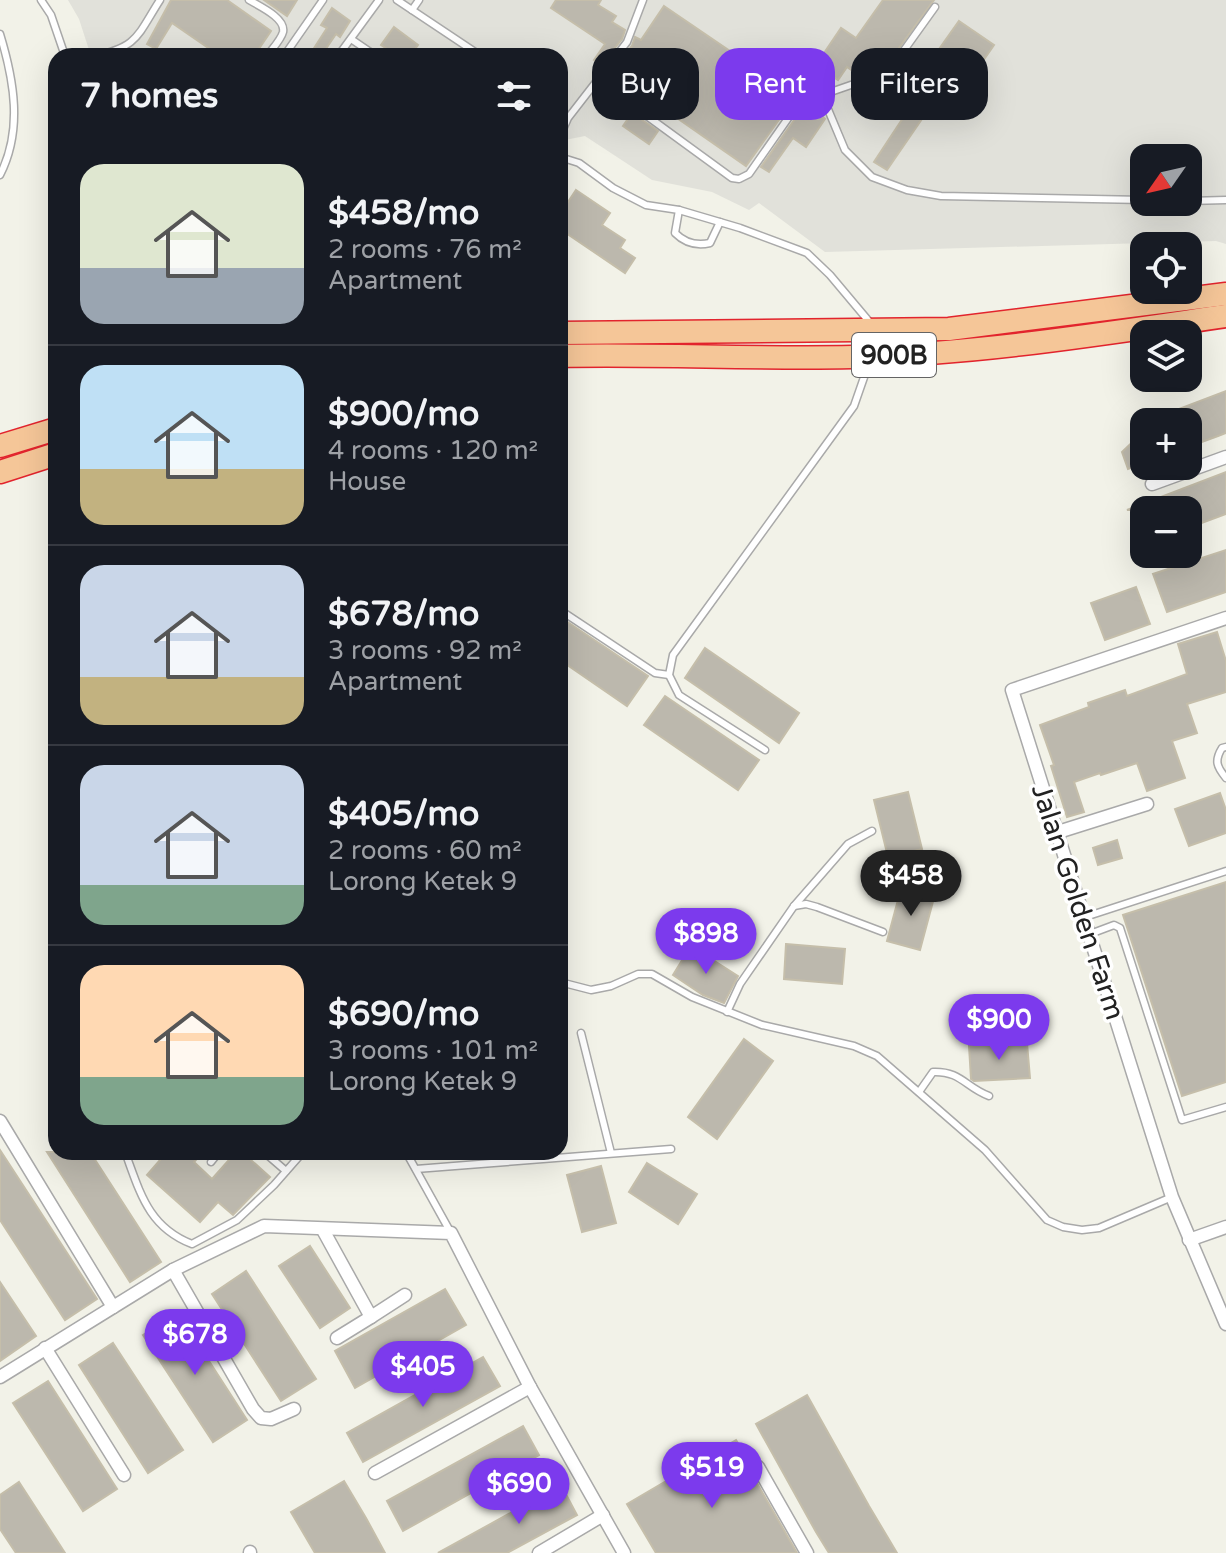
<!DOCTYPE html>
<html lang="en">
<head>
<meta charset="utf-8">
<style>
	:root { --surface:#171b24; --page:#20242c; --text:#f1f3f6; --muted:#9ea1a6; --line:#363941; --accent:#7c3aed }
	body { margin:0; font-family:"Varela Round",sans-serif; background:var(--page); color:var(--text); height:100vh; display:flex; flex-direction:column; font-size:30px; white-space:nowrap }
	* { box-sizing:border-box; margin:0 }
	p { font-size:26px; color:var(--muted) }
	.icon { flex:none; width:44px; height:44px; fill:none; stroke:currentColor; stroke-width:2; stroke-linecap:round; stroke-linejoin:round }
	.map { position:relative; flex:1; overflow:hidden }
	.drawer { position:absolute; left:48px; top:48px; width:520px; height:1112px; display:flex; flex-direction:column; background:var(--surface); border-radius:24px; box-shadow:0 8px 32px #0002 }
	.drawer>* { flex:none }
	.guide { position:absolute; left:592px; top:48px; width:514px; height:72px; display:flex; gap:16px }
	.needle { width:52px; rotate:236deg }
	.buttons { position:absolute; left:1130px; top:144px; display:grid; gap:16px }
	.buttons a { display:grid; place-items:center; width:72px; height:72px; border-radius:16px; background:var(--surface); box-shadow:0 8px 32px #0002; font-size:40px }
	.price { position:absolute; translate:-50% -68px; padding:0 18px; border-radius:28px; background:var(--accent); color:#fff; font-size:26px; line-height:52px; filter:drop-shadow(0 2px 4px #0008) }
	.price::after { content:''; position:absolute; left:50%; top:48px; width:24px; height:18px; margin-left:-12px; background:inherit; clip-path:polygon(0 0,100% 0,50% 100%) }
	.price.on { background:#222; color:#fff }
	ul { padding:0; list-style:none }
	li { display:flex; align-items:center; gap:24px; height:200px; padding:0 32px }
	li+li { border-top:2px solid var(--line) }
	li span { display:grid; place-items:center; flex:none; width:224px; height:160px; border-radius:24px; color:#555 }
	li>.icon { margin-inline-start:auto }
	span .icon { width:96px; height:96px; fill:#fffc; stroke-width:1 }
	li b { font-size:34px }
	h2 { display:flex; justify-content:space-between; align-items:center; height:96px; padding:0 32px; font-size:34px }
	.chip { padding:0 28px; border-radius:24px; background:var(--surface); box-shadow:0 8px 32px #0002; font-size:28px; line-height:72px }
	.chip.on { background:var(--accent); color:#fff }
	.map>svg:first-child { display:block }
</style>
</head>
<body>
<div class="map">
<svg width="1226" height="1553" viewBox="0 0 1226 1553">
	<rect width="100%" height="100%" fill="#f2f2e8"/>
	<path fill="#e1e1da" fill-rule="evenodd" d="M68,0H1226V244L1216,241L825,252L759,203L749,210L712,192L652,180L585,136L560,141V56H91L79,19ZM1144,158H1188V202H1144Z"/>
	<g fill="#bcb8ad" stroke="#c5beaa" stroke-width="2">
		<polygon points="171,0 227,0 271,31 254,56 220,56 172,23 156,49 147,44"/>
		<polygon points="264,0 297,0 287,16"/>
		<polygon points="556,0 601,0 598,5 616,16 612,22 625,30 622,39 601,65 594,60 605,44 551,8"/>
		<polygon points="883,0 934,0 893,56 879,65 872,61 863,74 860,76 847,67 838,80 816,65 841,28 856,38"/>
		<polygon points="664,6 796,96 746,166 611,72 632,46 635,37 641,40"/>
		<polygon points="332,8 350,21 340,37 336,34 321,56 309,56 327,28 321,25"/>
		<polygon points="959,21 994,45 960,94 946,84 887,170 874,162 932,74 925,69"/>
		<polygon points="394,27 418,45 410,56 398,56 381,45"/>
		<polygon points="807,102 825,119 806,147 793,138 769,172 761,167"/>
		<polygon points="632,113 658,131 649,144 623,126"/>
		<polygon points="576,190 610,213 602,225 625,240 620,248 635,258 625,273 560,229 560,214"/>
		<polygon points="1226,391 1226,433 1218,436 1188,447 1188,422 1145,422"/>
		<polygon points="1144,431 1144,463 1128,469 1122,452"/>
		<polygon points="1226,472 1226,514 1188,528 1188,510 1127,510"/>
		<polygon points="1226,550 1226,592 1167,612 1153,574"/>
		<polygon points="1136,587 1150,624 1105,640 1091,603"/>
		<polygon points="560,617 648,676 627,706 560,660"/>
		<polygon points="1217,632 1226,661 1226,692 1187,704 1197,733 1172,741 1185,778 1147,791 1137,763 1101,775 1100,773 1074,782 1084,812 1067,817 1051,766 1054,765 1040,725 1089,707 1088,703 1125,690 1127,696 1187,674 1178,644"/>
		<polygon points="705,648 799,713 779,743 685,678"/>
		<polygon points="665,696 759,760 738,790 644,725"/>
		<polygon points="908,792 922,849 888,857 874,800"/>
		<polygon points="1220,793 1226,810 1226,833 1189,846 1175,809"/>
		<polygon points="1117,840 1122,858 1098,865 1093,848"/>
		<polygon points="1226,882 1226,1082 1182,1096 1123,915"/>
		<polygon points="902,885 935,894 920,950 887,941"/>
		<polygon points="786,944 845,949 842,984 784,979"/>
		<polygon points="691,946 738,976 724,1003 703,995 673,975"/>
		<polygon points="744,1039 773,1061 717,1139 688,1117"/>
		<polygon points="1027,1043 1030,1078 974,1081 971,1079 969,1046"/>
		<polygon points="0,1150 97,1299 65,1320 0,1220"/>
		<polygon points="47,1152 90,1152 161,1262 130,1282"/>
		<polygon points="167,1152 203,1152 194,1162 212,1179 236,1152 242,1152 270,1177 233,1215 218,1202 200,1222 147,1175"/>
		<polygon points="647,1163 697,1194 678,1224 629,1192"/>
		<polygon points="601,1166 616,1223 582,1232 567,1175"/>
		<polygon points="310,1246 350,1308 320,1328 279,1266"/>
		<polygon points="246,1271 316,1379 281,1401 212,1294"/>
		<polygon points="0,1282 36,1336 0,1361"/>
		<polygon points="445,1289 466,1325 355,1388 335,1351"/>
		<polygon points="178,1313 247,1420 213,1442 143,1335"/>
		<polygon points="113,1343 183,1450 148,1473 79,1365"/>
		<polygon points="483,1357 500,1386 363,1462 347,1433"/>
		<polygon points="48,1381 117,1489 83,1511 13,1403"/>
		<polygon points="807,1395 869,1506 897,1553 829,1553 816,1532 756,1424"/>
		<polygon points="523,1426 539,1455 403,1531 387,1501"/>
		<polygon points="736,1440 750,1463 750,1471 797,1553 656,1553 627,1504"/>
		<polygon points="344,1481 366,1518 385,1553 315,1553 291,1512"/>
		<polygon points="19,1482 65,1553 16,1553 0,1529 0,1495"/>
		<polygon points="561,1485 577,1515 507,1553 438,1553"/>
	</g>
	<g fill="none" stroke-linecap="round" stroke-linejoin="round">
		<g stroke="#a9a9a9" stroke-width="9">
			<g id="service">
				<polyline points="41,0 51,15 65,56"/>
				<path d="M249,0C259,6 286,18 283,32C281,40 271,50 267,56"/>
				<polyline points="397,0 481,56"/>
				<polyline points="412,10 419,0"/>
				<path d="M0,34C14,80 23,130 0,175"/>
				<polyline points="351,39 376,56"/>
				<path d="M94,56C138,47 137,36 160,0"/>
				<polyline points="284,56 323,0"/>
				<polyline points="338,56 379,0"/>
				<polyline points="599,81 732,178 739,179 749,174 805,94 811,92 822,95 871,78 897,60 935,7"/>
				<polyline points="822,95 845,150 872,177 907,190 941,196 1144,200"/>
				<polyline points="560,136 568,118 627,42 643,0"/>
				<polyline points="560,157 579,163 613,188 646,205 679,210 740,228 807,253 830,275 872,325"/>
				<polyline points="1188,201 1226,200"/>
				<path d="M679,210L675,233C685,243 697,246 710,243L720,222"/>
				<polyline points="563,612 655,673 669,675"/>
				<path d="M1226,747L1222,748C1214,761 1217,767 1226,778"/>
				<polyline points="765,750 679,695 669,675 673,655 854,406 869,363"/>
				<polyline points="794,906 806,904 817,907 883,932"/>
				<polyline points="1082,918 1226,871"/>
				<polyline points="1090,934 1114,925 1120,928 1182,1120 1226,1107"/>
				<polyline points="560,982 591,990 611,986 638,974 652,974 692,997 762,1025 854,1046 877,1056 985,1150 1047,1220 1063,1227 1082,1230 1099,1228 1172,1197"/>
				<polyline points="727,1012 740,984 794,906 848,844 872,831"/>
				<polyline points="581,1033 611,1153"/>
				<path d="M919,1092L933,1072C961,1071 965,1087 989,1096"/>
				<path d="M125,1152C140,1192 148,1227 192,1244L237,1220L274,1185L303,1152"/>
				<polyline points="264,1152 286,1171"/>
				<polyline points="406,1152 451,1233"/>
				<polyline points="211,1162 219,1152"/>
				<polyline points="416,1169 671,1149"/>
			</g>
		</g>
		<g stroke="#a9a9a9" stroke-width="15">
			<g id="minor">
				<polyline points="1152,484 1226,457"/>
				<polyline points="1226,618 1012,690 1172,1197 1226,1324"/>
				<polyline points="1055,833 1147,804"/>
				<polyline points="0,1121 113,1307"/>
				<polyline points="323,1230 371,1317 337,1338"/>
				<polyline points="1189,1240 1226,1227"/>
				<polyline points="173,1270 253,1409 261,1418 271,1419 294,1409"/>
				<polyline points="371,1317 405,1295"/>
				<polyline points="45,1348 124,1475"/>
				<polyline points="0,1377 173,1270 264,1226 451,1233 530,1387 624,1553"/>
				<polyline points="758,1467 807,1553"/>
				<polyline points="375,1473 530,1387"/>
				<polyline points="250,1552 250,1553"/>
				<polyline points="539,1553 603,1515"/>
			</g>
		</g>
		<g stroke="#e2242d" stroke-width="25">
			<g id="trunk">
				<polyline points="560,333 949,329 1226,294"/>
				<path d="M560,356C657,354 755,359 852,357C978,354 1102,334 1226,316"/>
				<polyline points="0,446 56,429"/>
				<polyline points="0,472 56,454"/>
			</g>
		</g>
		<use href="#service" stroke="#fff" stroke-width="6"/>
		<use href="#minor" stroke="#fff" stroke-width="12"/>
		<use href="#trunk" stroke="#f5c698" stroke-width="22"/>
	</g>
	<g text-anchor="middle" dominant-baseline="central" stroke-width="7" stroke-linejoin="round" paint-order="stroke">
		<rect fill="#fff" stroke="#646464" stroke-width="2" x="852" y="333" width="84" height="44" rx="6"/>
		<g font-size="26" font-weight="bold" fill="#222">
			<text x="894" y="355">900B</text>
		</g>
		<g font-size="28" fill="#222" stroke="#fff">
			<text transform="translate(1078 902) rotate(72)">Jalan Golden Farm</text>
		</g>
	</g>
</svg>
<div class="buttons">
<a><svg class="needle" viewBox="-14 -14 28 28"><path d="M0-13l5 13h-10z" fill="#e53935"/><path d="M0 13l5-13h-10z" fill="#9ea1a6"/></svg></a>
<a><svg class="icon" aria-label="locate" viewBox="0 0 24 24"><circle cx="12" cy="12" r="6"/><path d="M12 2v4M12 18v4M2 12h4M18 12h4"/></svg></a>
<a><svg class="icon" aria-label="layers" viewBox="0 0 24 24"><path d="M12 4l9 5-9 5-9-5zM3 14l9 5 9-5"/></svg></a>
<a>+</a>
<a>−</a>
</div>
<b class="price on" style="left:911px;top:918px">$458</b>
<b class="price" style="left:706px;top:976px">$898</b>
<b class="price" style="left:999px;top:1062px">$900</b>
<b class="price" style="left:195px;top:1377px">$678</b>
<b class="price" style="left:423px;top:1409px">$405</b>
<b class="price" style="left:712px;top:1510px">$519</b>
<b class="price" style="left:519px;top:1526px">$690</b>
<div class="guide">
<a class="chip">Buy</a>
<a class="chip on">Rent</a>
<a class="chip">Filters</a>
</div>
<section class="drawer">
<h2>7 homes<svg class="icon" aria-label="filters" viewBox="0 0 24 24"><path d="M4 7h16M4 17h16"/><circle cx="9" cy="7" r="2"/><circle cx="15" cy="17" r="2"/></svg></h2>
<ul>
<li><span style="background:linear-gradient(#dfe7d0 65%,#9aa5b1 0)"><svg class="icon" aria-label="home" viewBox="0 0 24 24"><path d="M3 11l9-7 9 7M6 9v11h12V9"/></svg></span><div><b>$458/mo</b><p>2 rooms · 76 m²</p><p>Apartment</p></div></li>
<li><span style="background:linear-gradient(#bfe0f5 65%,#c2b280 0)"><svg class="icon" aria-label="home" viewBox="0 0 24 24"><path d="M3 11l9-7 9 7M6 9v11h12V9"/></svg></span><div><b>$900/mo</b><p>4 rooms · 120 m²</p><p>House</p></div></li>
<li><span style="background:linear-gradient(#c9d6e8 70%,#c2b280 0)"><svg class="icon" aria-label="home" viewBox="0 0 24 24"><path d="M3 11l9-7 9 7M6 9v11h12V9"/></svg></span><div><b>$678/mo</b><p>3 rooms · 92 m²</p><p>Apartment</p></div></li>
<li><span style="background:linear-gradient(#c9d6e8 75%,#7fa58c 0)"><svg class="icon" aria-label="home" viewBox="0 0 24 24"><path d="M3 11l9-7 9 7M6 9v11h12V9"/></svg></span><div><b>$405/mo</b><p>2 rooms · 60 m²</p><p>Lorong Ketek 9</p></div></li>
<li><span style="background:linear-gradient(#ffd9b3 70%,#7fa58c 0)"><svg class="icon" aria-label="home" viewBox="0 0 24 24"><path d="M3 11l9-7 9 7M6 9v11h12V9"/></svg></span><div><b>$690/mo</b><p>3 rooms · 101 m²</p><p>Lorong Ketek 9</p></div></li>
</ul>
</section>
</div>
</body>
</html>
